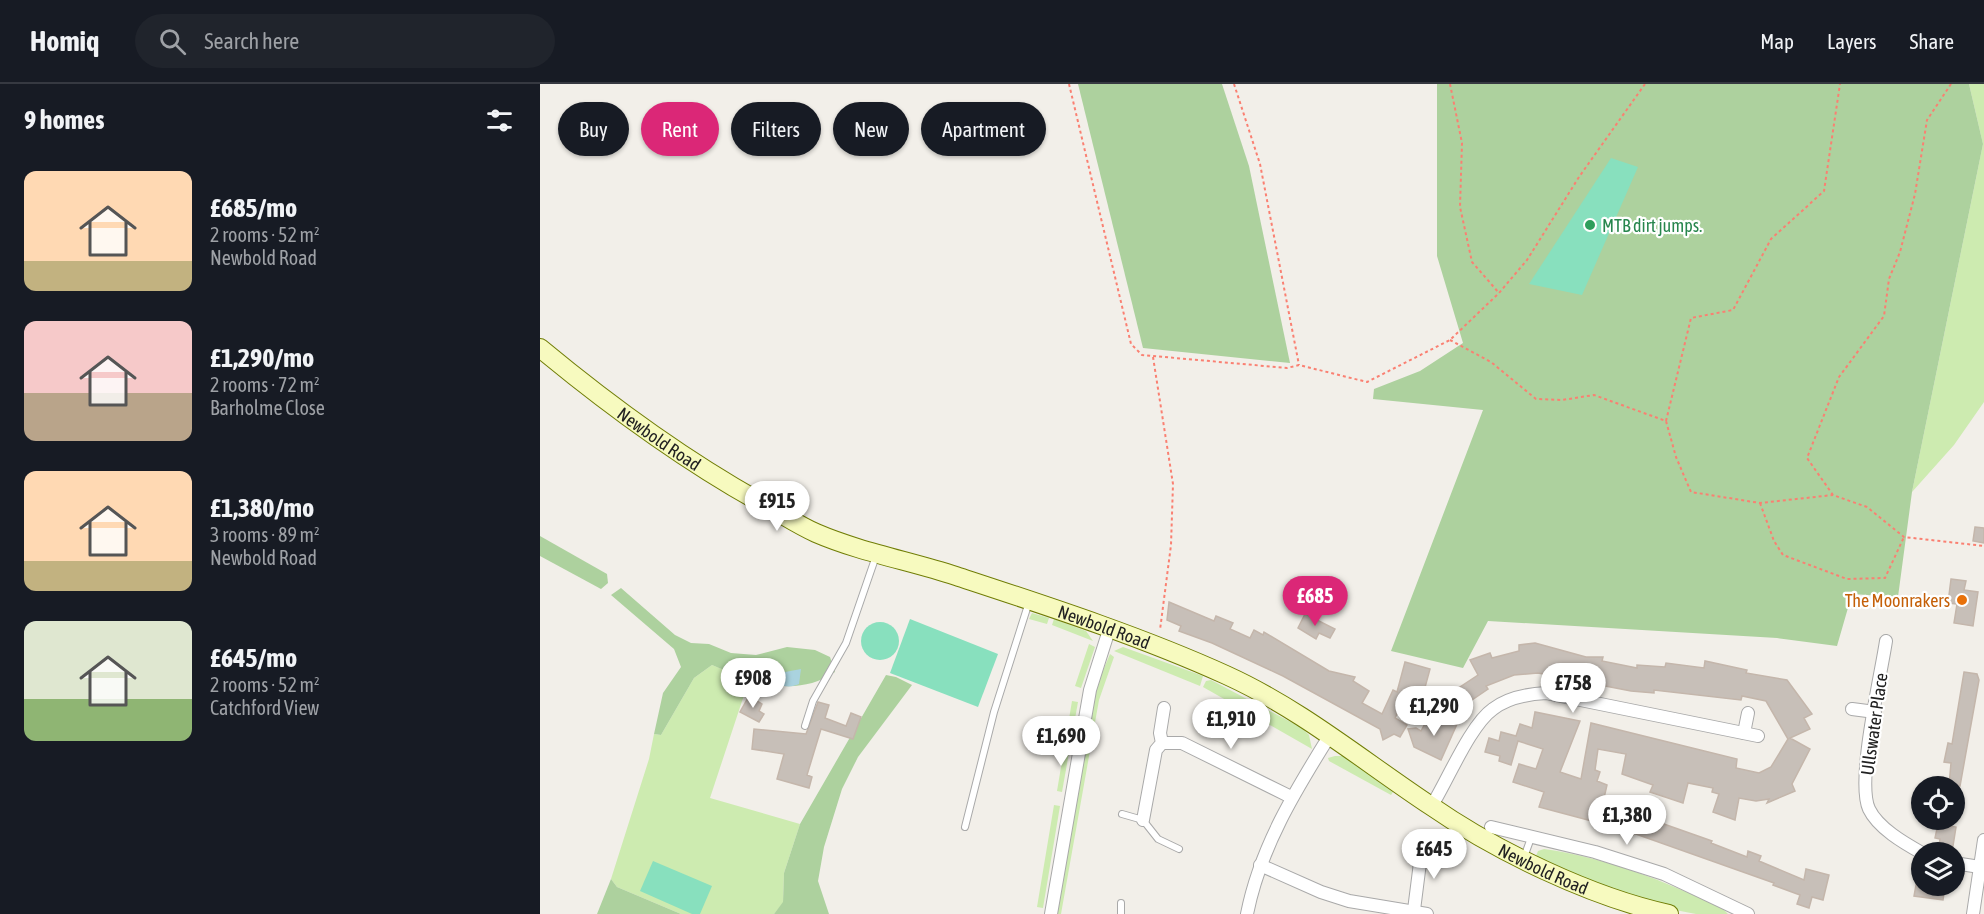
<!DOCTYPE html>
<html lang="en">
<head>
<meta charset="utf-8">
<style>
	:root { --surface:#171b24; --page:#20242c; --text:#f1f3f6; --muted:#9ea1a6; --line:#363941; --accent:#db2777 }
	body { margin:0; font-family:"Asap Condensed",sans-serif; background:var(--page); color:var(--text); height:100vh; display:flex; flex-direction:column; font-size:22px; white-space:nowrap }
	* { box-sizing:border-box; margin:0 }
	p { font-size:20px; color:var(--muted) }
	.icon { flex:none; width:33px; height:33px; fill:none; stroke:currentColor; stroke-width:2; stroke-linecap:round; stroke-linejoin:round }
	.map { position:relative; flex:1; overflow:hidden }
	.sheet { display:flex; flex-direction:column; background:var(--surface); width:540px }
	.sheet>* { flex:none }
	.top-card { position:absolute; left:18px; top:18px; width:570px; height:54px; display:flex; gap:12px }
	.buttons { position:absolute; left:1371px; top:692px; display:grid; gap:12px }
	.buttons a { display:grid; place-items:center; width:54px; height:54px; border-radius:50%; background:var(--surface); box-shadow:0 2px 4px #0004; font-size:30px }
	.price { position:absolute; translate:-50% -51px; padding:0 14px; border-radius:21px; background:#fff; color:#222; font-size:20px; line-height:39px; filter:drop-shadow(0 2px 3px #0008) }
	.price::after { content:''; position:absolute; left:50%; top:36px; width:18px; height:14px; margin-left:-9px; background:inherit; clip-path:polygon(0 0,100% 0,50% 100%) }
	.price.current { background:var(--accent); color:#fff }
	ul { padding:0; list-style:none }
	li { display:flex; align-items:center; gap:18px; height:150px; padding:0 24px }
	li span { display:grid; place-items:center; flex:none; width:168px; height:120px; border-radius:12px; color:#555 }
	li>.icon { margin-inline-start:auto }
	span .icon { width:72px; height:72px; fill:#fffc; stroke-width:1 }
	li b { font-size:26px }
	h2 { display:flex; justify-content:space-between; align-items:center; height:72px; padding:0 24px; font-size:26px }
	.tag { padding:0 21px; border-radius:27px; background:var(--surface); box-shadow:0 2px 4px #0004; font-size:21px; line-height:54px }
	.tag.current { background:var(--accent); color:#fff }
	header { display:flex; align-items:center; gap:36px; box-sizing:border-box; height:84px; padding:0 30px; background:var(--surface); border-bottom:2px solid var(--line) }
	header strong { font-size:28px }
	nav { display:flex; gap:33px; margin-inline-start:auto; font-size:21px }
	.search { width:420px; height:54px; background:var(--page); display:flex; align-items:center; gap:15px; box-sizing:border-box; padding:0 21px; border-radius:33px; color:var(--muted); font-size:22px }
	main { display:flex; flex:1; min-height:0 }
	.map>svg:first-child { display:block }
</style>
</head>
<body>
<header>
<strong>Homiq</strong>
<div class="search"><svg class="icon" aria-label="search" viewBox="0 0 24 24"><circle cx="10" cy="10" r="6"/><path d="M15 15l6 6"/></svg>Search here</div>
<nav><a>Map</a><a>Layers</a><a>Share</a></nav>
</header>
<main>
<section class="sheet">
<h2>9 homes<svg class="icon" aria-label="filters" viewBox="0 0 24 24"><path d="M4 7h16M4 17h16"/><circle cx="9" cy="7" r="2"/><circle cx="15" cy="17" r="2"/></svg></h2>
<ul>
<li><span style="background:linear-gradient(#ffd9b3 75%,#c2b280 0)"><svg class="icon" aria-label="home" viewBox="0 0 24 24"><path d="M3 11l9-7 9 7M6 9v11h12V9"/></svg></span><div><b>£685/mo</b><p>2 rooms · 52 m²</p><p>Newbold Road</p></div></li>
<li><span style="background:linear-gradient(#f6c9c9 60%,#b9a48a 0)"><svg class="icon" aria-label="home" viewBox="0 0 24 24"><path d="M3 11l9-7 9 7M6 9v11h12V9"/></svg></span><div><b>£1,290/mo</b><p>2 rooms · 72 m²</p><p>Barholme Close</p></div></li>
<li><span style="background:linear-gradient(#ffd9b3 75%,#c2b280 0)"><svg class="icon" aria-label="home" viewBox="0 0 24 24"><path d="M3 11l9-7 9 7M6 9v11h12V9"/></svg></span><div><b>£1,380/mo</b><p>3 rooms · 89 m²</p><p>Newbold Road</p></div></li>
<li><span style="background:linear-gradient(#dfe7d0 65%,#8fb573 0)"><svg class="icon" aria-label="home" viewBox="0 0 24 24"><path d="M3 11l9-7 9 7M6 9v11h12V9"/></svg></span><div><b>£645/mo</b><p>2 rooms · 52 m²</p><p>Catchford View</p></div></li>
</ul>
</section>
<div class="map">
<svg width="1444" height="830" viewBox="0 0 1444 830">
	<rect width="100%" height="100%" fill="#f2efe9"/>
	<g fill="#cdebb0">
		<polygon points="1429,0 1444,0 1444,318 1414,361 1372,408 1443,60"/>
		<polygon points="492,529 509,534 507,540 489,535"/>
		<polygon points="514,535 546,547 553,557 512,541"/>
		<polygon points="549,560 555,563 541,604 535,602"/>
		<polygon points="583,563 663,592 660,602 574,567"/>
		<polygon points="570,570 574,573 559,616 521,830 515,830 556,603"/>
		<polygon points="172,581 209,596 170,714 260,740 244,789 243,819 234,830 141,830 77,803 71,795 109,675 114,650 121,651 154,594"/>
		<polygon points="671,596 762,644 769,651 772,665 663,603 666,597"/>
		<polygon points="532,617 538,618 522,708 517,707"/>
		<polygon points="795,672 804,672 853,708 851,711 789,677 788,674"/>
		<polygon points="514,721 520,722 503,824 497,823"/>
		<path d="M1004,765C1068,774 1124,797 1182,824L1188,830C1178,830 1166,830 1156,830C1108,822 1037,796 996,772L998,767Z"/>
	</g>
	<g fill="#add19e">
		<polygon points="538,0 682,0 709,82 750,279 603,264"/>
		<polygon points="897,0 1429,0 1443,60 1372,408 1358,513 1312,510 1297,562 1237,554 948,537 923,584 851,567 943,326 833,315 834,305 880,287 923,259 897,172"/>
		<polygon points="0,452 67,490 68,499 61,505 0,472"/>
		<path d="M81,504L135,551L151,559L169,560L191,569L216,571L247,563L275,566L290,573L295,588C255,615 213,598 172,581L154,594L121,651L114,650L123,609L141,583L134,565L71,511Z"/>
		<polygon points="346,591 356,593 372,601 318,673 302,705 284,763 278,797 289,830 234,830 243,818 244,789 260,740"/>
		<polygon points="71,795 77,803 141,830 57,830"/>
	</g>
	<g fill="#88e0be">
		<polygon points="1071,74 1098,83 1042,211 989,200"/>
		<polygon points="370,535 458,570 438,623 350,589"/>
		<circle cx="340" cy="557" r="19"/>
		<polygon points="113,777 172,802 160,830 152,830 100,807"/>
	</g>
	<path fill="#aad3df" d="M261,585L259,600C247,606 235,600 224,592Z"/>
	<g fill="#c7bfb8" stroke="#c4b6ab" stroke-width="1.5">
		<polygon points="1435,443 1444,444 1444,459 1433,457"/>
		<polygon points="1411,495 1426,497 1424,506 1438,508 1433,542 1414,539 1417,520 1408,519"/>
		<polygon points="629,518 674,537 676,532 693,539 690,545 710,554 714,546 723,551 724,548 789,587 815,593 813,597 829,607 822,619 842,630 853,606 857,608 865,578 890,585 884,607 871,603 855,634 867,641 860,653 854,650 843,656 840,645 743,592 672,559 639,547 641,542 627,536"/>
		<polygon points="765,530 795,545 790,554 779,549 776,555 758,544"/>
		<polygon points="995,559 1046,573 1063,573 1062,577 1097,584 1097,581 1125,583 1126,579 1164,584 1165,577 1207,586 1206,589 1247,596 1272,630 1264,634 1270,645 1250,654 1270,665 1252,700 1255,707 1227,719 1229,715 1216,717 1199,714 1195,736 1173,728 1179,710 1172,708 1173,704 1148,699 1143,719 1110,708 1113,701 1082,690 1086,670 1058,665 1055,686 1060,688 1057,697 1067,701 1064,714 1072,719 1105,731 1106,728 1123,734 1121,739 1172,757 1171,759 1207,773 1208,767 1221,772 1219,777 1264,796 1266,785 1289,791 1283,816 1272,813 1269,824 1257,820 1260,811 1233,801 1234,799 1093,749 1093,751 1048,736 999,723 1004,708 973,698 979,680 996,685 1003,665 978,657 971,681 959,677 960,672 945,668 949,654 959,657 961,648 976,652 980,640 992,644 995,628 1040,637 1020,688 1041,695 1051,639 1197,675 1196,684 1219,689 1231,683 1248,655 1226,617 1202,612 1201,616 1114,606 1114,609 1091,607 998,589 974,591 946,602 948,605 929,618 920,603 938,591 930,576 950,569 952,574 979,567 979,561"/>
		<polygon points="1424,588 1437,590 1439,596 1420,702 1409,702 1411,679 1404,678 1408,659 1412,660"/>
		<polygon points="209,612 222,620 219,627 224,630 219,638 200,628"/>
		<polygon points="278,618 289,621 285,634 306,642 311,629 321,633 313,655 281,645 267,691 272,693 269,704 237,695 244,670 212,665 214,645 266,650"/>
		<polygon points="889,632 905,640 908,634 918,638 901,676 874,663 868,645 876,644 881,647"/>
		<polygon points="1398,740 1416,743 1412,768 1398,768 1400,755 1395,754"/>
		<polygon points="1376,801 1405,803 1403,816 1374,812"/>
	</g>
	<g fill="none" stroke-linecap="round" stroke-linejoin="round">
		<g stroke="#a9a9a9" stroke-width="8">
			<g id="lane">
				<polyline points="265,642 273,617 306,559 336,472"/>
				<polyline points="582,730 603,736 618,755 639,765"/>
				<polyline points="425,743 454,628 489,518"/>
				<polyline points="984,773 991,754"/>
				<polyline points="581,830 581,819"/>
			</g>
		</g>
		<g stroke="#a9a9a9" stroke-width="14">
			<g id="street">
				<path d="M1346,557C1341,591 1316,697 1329,725C1338,744 1364,759 1382,769"/>
				<polyline points="1312,625 1335,628"/>
				<polyline points="1204,649 1208,629"/>
				<polyline points="622,659 642,659 751,713"/>
				<path d="M891,723C907,698 930,641 953,625C967,614 988,610 1006,609L1218,652"/>
				<polyline points="603,736 616,666 622,659 620,649 624,624"/>
				<polyline points="951,743 1055,768 1124,790 1208,830"/>
				<polyline points="1414,779 1440,783"/>
				<polyline points="720,781 781,808 809,817 887,830"/>
				<polyline points="874,826 882,763"/>
				<polyline points="511,830 550,606 569,546"/>
				<path d="M707,830C720,764 755,707 790,651"/>
				<polyline points="1433,830 1444,756"/>
			</g>
		</g>
		<g stroke="#707d05" stroke-width="20">
			<g id="secondary">
				<path id="s1" d="M0,264C70,322 145,377 225,421C242,430 258,441 276,449C320,468 370,477 416,492C507,522 600,552 686,591C761,625 823,677 891,722C956,767 1051,813 1129,830"/>
			</g>
		</g>
		<g stroke="#fa8072" stroke-width="2" stroke-dasharray="3 3" stroke-linecap="butt">
			<polyline points="529,0 591,260 602,271 747,284 759,281 827,298 910,256 959,209 987,176 1039,93 1105,0"/>
			<polyline points="694,0 720,80 759,281"/>
			<polyline points="910,0 922,59 920,123 932,178 959,209"/>
			<polyline points="1411,0 1387,36 1375,110 1360,168 1349,195 1344,232 1299,293 1267,374 1293,411 1327,423 1364,453 1444,462"/>
			<polyline points="910,256 951,278 996,315 1022,316 1054,311 1126,337 1136,373 1151,408 1220,419 1293,411"/>
			<polyline points="613,273 633,400 631,461 620,546"/>
			<polyline points="1126,337 1151,234 1193,226 1231,155 1284,107 1300,0"/>
			<polyline points="1220,419 1234,457 1243,471 1307,495 1345,494 1364,453"/>
		</g>
		<use href="#lane" stroke="#fff" stroke-width="6"/>
		<use href="#street" stroke="#fff" stroke-width="12"/>
		<use href="#secondary" stroke="#f7fabf" stroke-width="18"/>
	</g>
	<circle fill="#2e9e5b" stroke="#fff" stroke-width="2" cx="1050" cy="141" r="6"/>
	<circle fill="#e8710a" stroke="#fff" stroke-width="2" cx="1422" cy="516" r="6"/>
	<g text-anchor="middle" dominant-baseline="central" stroke-width="4.5" stroke-linejoin="round" paint-order="stroke">
		<g font-size="18" fill="#27864d" stroke="#fff" text-anchor="start">
			<text x="1062" y="141">MTB dirt jumps.</text>
		</g>
		<g font-size="18" fill="#222" stroke="#fff">
			<text stroke="none"><textPath href="#s1" startOffset="150">Newbold Road</textPath></text>
			<text stroke="none"><textPath href="#s1" startOffset="636">Newbold Road</textPath></text>
			<text transform="translate(1334 640) rotate(-82)">Ullswater Place</text>
			<text stroke="none"><textPath href="#s1" startOffset="1140">Newbold Road</textPath></text>
		</g>
		<g font-size="18" fill="#c56008" stroke="#fff" text-anchor="end">
			<text x="1410" y="516">The Moonrakers</text>
		</g>
	</g>
</svg>
<div class="buttons">
<a><svg class="icon" aria-label="locate" viewBox="0 0 24 24"><circle cx="12" cy="12" r="6"/><path d="M12 2v4M12 18v4M2 12h4M18 12h4"/></svg></a>
<a><svg class="icon" aria-label="layers" viewBox="0 0 24 24"><path d="M12 4l9 5-9 5-9-5zM3 14l9 5 9-5"/></svg></a>
</div>
<b class="price" style="left:237px;top:448px">£915</b>
<b class="price current" style="left:775px;top:543px">£685</b>
<b class="price" style="left:213px;top:625px">£908</b>
<b class="price" style="left:1033px;top:630px">£758</b>
<b class="price" style="left:894px;top:653px">£1,290</b>
<b class="price" style="left:691px;top:666px">£1,910</b>
<b class="price" style="left:521px;top:683px">£1,690</b>
<b class="price" style="left:1087px;top:762px">£1,380</b>
<b class="price" style="left:894px;top:796px">£645</b>
<div class="top-card">
<a class="tag">Buy</a>
<a class="tag current">Rent</a>
<a class="tag">Filters</a>
<a class="tag">New</a>
<a class="tag">Apartment</a>
</div>
</div>
</main>
</body>
</html>
